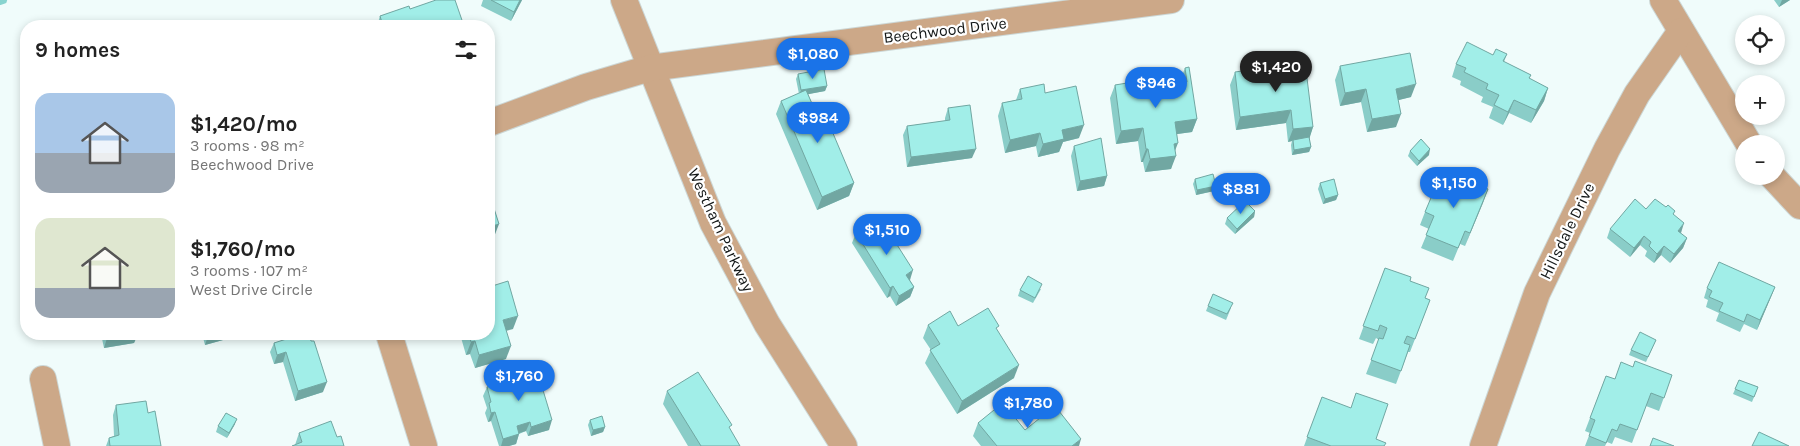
<!DOCTYPE html>
<html lang="en">
<head>
<meta charset="utf-8">
<style>
	:root { --surface:#fff; --page:#f6f6f6; --text:#222; --muted:#767676; --accent:#1a73e8 }
	body { margin:0; font-family:Karla,sans-serif; background:var(--page); color:var(--text); height:100vh; display:flex; flex-direction:column; font-size:19px; white-space:nowrap }
	* { box-sizing:border-box; margin:0 }
	p { font-size:16px; color:var(--muted) }
	.icon { flex:none; width:28px; height:28px; fill:none; stroke:currentColor; stroke-width:2; stroke-linecap:round; stroke-linejoin:round }
	.map { position:relative; flex:1; overflow:hidden }
	.details { position:absolute; left:20px; top:20px; width:475px; height:320px; display:flex; flex-direction:column; background:var(--surface); border-radius:20px; box-shadow:0 2px 8px #0003 }
	.details>* { flex:none }
	.buttons { position:absolute; left:1735px; top:15px; display:grid; gap:10px }
	.buttons a { display:grid; place-items:center; width:50px; height:50px; border-radius:50%; background:var(--surface); box-shadow:0 2px 8px #0003; font-size:25px }
	.price { position:absolute; translate:-50% -42px; padding:0 11px; border-radius:18px; background:var(--accent); color:#fff; font-size:16px; line-height:32px; filter:drop-shadow(0 1px 2px #0008) }
	.price::after { content:''; position:absolute; left:50%; top:30px; width:15px; height:11px; margin-left:-8px; background:inherit; clip-path:polygon(0 0,100% 0,50% 100%) }
	.price.active { background:#222; color:#fff }
	ul { padding:0; list-style:none }
	li { display:flex; align-items:center; gap:15px; height:125px; padding:0 15px }
	li span { display:grid; place-items:center; flex:none; width:140px; height:100px; border-radius:15px; color:#555 }
	li>.icon { margin-inline-start:auto }
	span .icon { width:60px; height:60px; fill:#fffc; stroke-width:1 }
	li b { font-size:21px }
	h2 { display:flex; justify-content:space-between; align-items:center; height:60px; padding:0 15px; font-size:21px }
	.map>svg:first-child { display:block }
</style>
</head>
<body>
<div class="map">
<svg width="1800" height="446" viewBox="0 0 1800 446">
	<rect width="100%" height="100%" fill="#f0fcfb"/>
	<g fill="none" stroke-linecap="round" stroke-linejoin="round">
		<polyline stroke="#88d4cf" stroke-width="8" points="0,1 3,0"/>
		<g stroke="#ccd7d6" stroke-width="28">
			<g id="minor">
				<polyline points="624,0 713,223 767,324 844,446"/>
				<polyline points="1663,0 1749,144"/>
				<polyline points="489,123 586,87 650,68 1171,0"/>
				<polyline points="1772,176 1800,206"/>
				<polyline points="389,334 424,446"/>
				<polyline points="43,379 57,446"/>
				<polyline points="1483,446 1537,293 1607,149 1637,94 1681,31"/>
			</g>
		</g>
		<use href="#minor" stroke="#cca888" stroke-width="26"/>
	</g>
	<g fill="#8acdc8">
		<polygon points="483,0 522,0 511,21 481,6"/>
		<polygon points="1774,0 1790,0 1779,7"/>
		<polygon points="410,9 464,26 377,26 380,16"/>
		<polygon points="1507,54 1504,62 1531,75 1529,79 1548,88 1544,101 1531,123 1509,113 1503,125 1489,118 1493,107 1481,102 1483,97 1460,85 1461,81 1452,77 1456,64 1493,55"/>
		<polygon points="1340,66 1411,97 1398,100 1396,127 1367,132 1361,102 1340,106 1335,80"/>
		<polygon points="1185,68 1197,119 1192,132 1177,134 1175,151 1171,169 1145,172 1143,162 1141,162 1138,141 1116,144 1110,98 1115,85 1129,83 1132,75 1176,84 1181,83 1180,81"/>
		<polygon points="1235,72 1313,127 1309,138 1311,147 1309,152 1292,155 1291,145 1292,141 1288,142 1286,123 1236,130 1230,85"/>
		<polygon points="798,74 827,86 825,91 808,94 817,115 854,183 849,196 817,210 776,114 781,101 799,94 796,79"/>
		<polygon points="1020,89 1045,93 1079,138 1063,142 1059,152 1038,157 1036,146 1005,153 998,116 1002,103 1016,100"/>
		<polygon points="948,108 972,158 907,167 903,135 907,126 945,121 945,118"/>
		<polygon points="1074,146 1107,176 1104,186 1077,191 1071,156"/>
		<polygon points="1410,151 1429,155 1417,166 1408,156"/>
		<polygon points="1195,179 1216,186 1214,191 1196,195 1193,184"/>
		<polygon points="1454,180 1488,189 1465,246 1460,244 1453,261 1421,248 1429,229 1420,225 1425,212"/>
		<polygon points="1320,183 1338,195 1336,200 1323,204 1318,189"/>
		<polygon points="1666,207 1675,211 1673,214 1680,233 1687,238 1683,248 1670,263 1661,255 1654,263 1645,256 1647,251 1640,245 1630,257 1607,238 1610,229 1646,209"/>
		<polygon points="1255,211 1254,217 1235,234 1225,224 1227,218"/>
		<polygon points="856,233 910,280 914,287 910,297 896,306 890,296 887,298 852,243"/>
		<polygon points="1385,268 1410,281 1425,298 1430,300 1410,352 1408,352 1396,384 1366,374 1379,340 1376,338 1373,344 1359,339"/>
		<polygon points="1775,287 1757,330 1744,324 1740,332 1716,321 1719,313 1706,307 1708,300 1704,298 1707,288"/>
		<polygon points="1041,289 1033,303 1018,296 1020,290"/>
		<polygon points="1208,306 1231,308 1226,320 1206,311"/>
		<polygon points="928,325 958,326 997,331 1014,378 957,414 925,363 931,350 923,338"/>
		<polygon points="513,329 506,331 506,359 475,368 470,354 466,355 460,334 489,334"/>
		<polygon points="101,334 138,334 134,343 104,348"/>
		<polygon points="202,334 225,334 223,340 205,345"/>
		<polygon points="302,334 323,392 295,401 283,362 274,364 270,352 274,343"/>
		<polygon points="1656,340 1646,362 1629,355 1631,350"/>
		<polygon points="1633,367 1672,375 1659,411 1646,406 1632,443 1615,437 1612,444 1607,442 1605,446 1585,446 1590,433 1585,431 1606,376 1615,379"/>
		<polygon points="511,375 549,430 528,436 526,431 519,434 516,444 509,446 499,446 491,421 488,422 485,413 487,408 483,396 487,387 509,380"/>
		<polygon points="1739,380 1758,387 1752,402 1733,394"/>
		<polygon points="667,391 730,430 740,446 688,446 663,404"/>
		<polygon points="1322,397 1376,439 1384,446 1304,446"/>
		<polygon points="116,405 148,413 161,446 106,446 109,438 114,436 113,415"/>
		<polygon points="1019,409 1016,419 1025,430 1079,446 981,446 973,436 978,423"/>
		<polygon points="590,420 605,427 603,432 591,436 588,425"/>
		<polygon points="235,424 227,438 216,432 218,426"/>
		<polygon points="299,433 337,437 295,445"/>
	</g>
	<g fill="#71a7a2">
		<polygon points="520,0 522,0 511,21 514,12"/>
		<polygon points="1782,0 1790,0 1779,7"/>
		<polygon points="1416,84 1411,97 1391,102 1396,89"/>
		<polygon points="827,86 825,91 799,96 801,90"/>
		<polygon points="1548,88 1544,101 1531,123 1536,110"/>
		<polygon points="1366,89 1361,102 1340,106 1345,93"/>
		<polygon points="1514,100 1509,113 1503,125 1508,112"/>
		<polygon points="1291,110 1286,123 1236,130 1240,117"/>
		<polygon points="1401,114 1396,127 1367,132 1372,119"/>
		<polygon points="1197,119 1192,132 1170,135 1175,122"/>
		<polygon points="1084,125 1079,138 1063,142 1059,152 1038,157 1043,144 1062,130"/>
		<polygon points="1313,127 1309,140 1293,140 1292,141 1288,142 1293,129"/>
		<polygon points="1143,128 1138,141 1116,144 1121,131"/>
		<polygon points="1040,133 1036,146 1005,153 1010,140"/>
		<polygon points="1178,143 1173,156 1176,156 1171,169 1145,172 1150,159 1174,144"/>
		<polygon points="1311,147 1309,152 1292,155 1294,150"/>
		<polygon points="976,149 972,158 907,167 911,157"/>
		<polygon points="1146,149 1148,149 1143,162 1141,162"/>
		<polygon points="1430,149 1429,155 1417,166 1419,161"/>
		<polygon points="1107,176 1104,186 1077,191 1080,181"/>
		<polygon points="854,183 849,196 817,210 822,197"/>
		<polygon points="1216,186 1214,191 1196,195 1197,190"/>
		<polygon points="1488,189 1483,203 1465,246 1470,233"/>
		<polygon points="1338,195 1336,200 1323,204 1325,199"/>
		<polygon points="1255,211 1254,217 1235,234 1237,229"/>
		<polygon points="1684,223 1681,233 1674,240 1678,231"/>
		<polygon points="499,224 494,237 489,238 489,227"/>
		<polygon points="1644,236 1640,245 1630,257 1634,248"/>
		<polygon points="1687,238 1683,248 1670,263 1674,254"/>
		<polygon points="1664,246 1661,255 1654,263 1657,254"/>
		<polygon points="913,270 910,280 902,284 906,275"/>
		<polygon points="893,286 890,296 887,298 890,288"/>
		<polygon points="914,287 910,297 896,306 899,296"/>
		<polygon points="1775,287 1771,297 1757,330 1760,320"/>
		<polygon points="518,316 513,329 498,333 503,320"/>
		<polygon points="134,334 138,334 134,343 104,348 107,338"/>
		<polygon points="225,334 223,340 205,345 207,339"/>
		<polygon points="475,341 470,354 466,355 471,342"/>
		<polygon points="511,346 506,359 475,368 479,355"/>
		<polygon points="286,352 283,362 274,364 277,355"/>
		<polygon points="1019,365 1014,378 957,414 962,401"/>
		<polygon points="327,382 323,392 295,401 298,391"/>
		<polygon points="1019,409 1014,422 1012,414"/>
		<polygon points="495,412 491,421 488,422 491,413"/>
		<polygon points="237,419 235,424 227,438 229,433"/>
		<polygon points="552,420 549,430 528,436 531,427"/>
		<polygon points="530,422 526,431 513,435 517,426"/>
		<polygon points="605,427 603,432 591,436 593,430"/>
		<polygon points="519,434 516,444 509,446 501,446 503,439"/>
		<polygon points="1081,439 1079,446 1072,446"/>
	</g>
	<g fill="#a1eee8" stroke="#71a7a2">
		<polygon points="436,0 455,0 464,26 383,26 380,16 409,6 410,9"/>
		<polygon points="491,0 520,0 514,12"/>
		<polygon points="1467,42 1493,55 1496,49 1507,54 1503,61 1531,75 1529,78 1548,88 1536,110 1514,100 1508,112 1494,105 1499,95 1486,89 1488,84 1464,72 1466,68 1456,64"/>
		<polygon points="1410,53 1416,84 1396,89 1401,114 1372,119 1366,89 1345,93 1340,66"/>
		<polygon points="1305,62 1313,127 1293,129 1291,110 1240,117 1235,72"/>
		<polygon points="1189,67 1197,119 1175,122 1178,143 1174,144 1176,156 1150,159 1148,149 1146,149 1143,128 1121,131 1115,85 1133,82 1132,75 1173,69 1176,84 1187,82 1185,68"/>
		<polygon points="824,69 827,86 801,90 798,74"/>
		<polygon points="1044,84 1045,93 1076,86 1084,125 1062,130 1064,139 1043,144 1040,133 1010,140 1002,103 1022,99 1020,89"/>
		<polygon points="806,90 817,115 824,112 854,183 822,197 781,101"/>
		<polygon points="970,105 976,149 911,157 907,126 950,120 948,108"/>
		<polygon points="1309,137 1311,147 1294,150 1293,140"/>
		<polygon points="1101,138 1107,176 1080,181 1074,146"/>
		<polygon points="1421,139 1430,149 1419,161 1410,151"/>
		<polygon points="1213,174 1216,186 1197,190 1195,179"/>
		<polygon points="1441,174 1454,180 1456,176 1488,189 1470,233 1465,231 1458,248 1426,235 1434,216 1425,212"/>
		<polygon points="1334,179 1338,195 1325,199 1320,183"/>
		<polygon points="489,193 499,224 489,227"/>
		<polygon points="1635,199 1646,209 1655,199 1666,207 1668,205 1675,211 1673,214 1684,223 1678,231 1687,238 1674,254 1664,246 1657,254 1649,246 1651,242 1644,236 1634,248 1610,229"/>
		<polygon points="1245,201 1255,211 1237,229 1227,218"/>
		<polygon points="880,218 913,270 906,275 914,287 899,296 893,286 890,288 856,233"/>
		<polygon points="1719,262 1775,287 1760,320 1747,314 1744,322 1719,311 1723,303 1709,297 1712,291 1707,288"/>
		<polygon points="1385,268 1411,277 1410,281 1429,288 1425,298 1430,300 1415,339 1407,336 1404,343 1410,345 1401,371 1371,360 1379,338 1383,339 1387,328 1380,325 1378,331 1363,326"/>
		<polygon points="1028,276 1042,284 1035,298 1020,290"/>
		<polygon points="508,281 518,316 503,320 511,346 479,355 475,341 471,342 469,334 489,334 489,287"/>
		<polygon points="1213,294 1233,303 1227,314 1208,306"/>
		<polygon points="988,308 999,326 996,328 1019,365 962,401 930,350 940,344 928,325 950,311 958,326"/>
		<polygon points="1640,332 1656,340 1648,357 1631,350"/>
		<polygon points="106,334 134,334 107,338"/>
		<polygon points="205,334 225,334 207,339"/>
		<polygon points="302,334 309,334 311,341 314,341 327,382 298,391 286,352 277,355 274,343"/>
		<polygon points="1635,361 1672,375 1664,398 1651,393 1637,430 1620,424 1617,431 1612,429 1606,443 1589,436 1595,420 1590,418 1606,376 1615,379 1621,362 1633,367"/>
		<polygon points="536,367 552,420 531,427 530,422 517,426 519,434 503,439 495,412 491,413 489,403 491,402 487,387 512,379 511,375"/>
		<polygon points="698,372 732,425 729,427 740,446 701,446 667,391"/>
		<polygon points="1739,380 1758,387 1754,397 1735,389"/>
		<polygon points="1356,393 1388,404 1376,439 1386,443 1384,446 1331,446 1307,437 1322,397 1351,408"/>
		<polygon points="1010,397 1019,409 1012,414 1025,430 1055,406 1081,439 1072,446 997,446 978,423"/>
		<polygon points="146,401 148,413 155,411 161,446 110,446 109,438 119,435 116,405"/>
		<polygon points="226,413 237,419 229,433 218,426"/>
		<polygon points="602,416 605,427 593,430 590,420"/>
		<polygon points="331,421 337,437 341,436 344,446 292,446 302,442 299,433"/>
		<polygon points="1759,432 1789,446 1752,446"/>
		<polygon points="1653,438 1674,446 1650,446"/>
	</g>
	<g text-anchor="middle" dominant-baseline="central" stroke-width="4.5" stroke-linejoin="round" paint-order="stroke">
		<g font-size="16" fill="#121616" stroke="#fff">
			<text transform="translate(945 30) rotate(-7)">Beechwood Drive</text>
			<text transform="translate(721 230) rotate(65)">Westham Parkway</text>
			<text transform="translate(1567 231) rotate(-64)">Hillsdale Drive</text>
		</g>
	</g>
</svg>
<div class="buttons">
<a><svg class="icon" aria-label="locate" viewBox="0 0 24 24"><circle cx="12" cy="12" r="6"/><path d="M12 2v4M12 18v4M2 12h4M18 12h4"/></svg></a>
<a>+</a>
<a>−</a>
</div>
<b class="price" style="left:813px;top:80px">$1,080</b>
<b class="price active" style="left:1276px;top:93px">$1,420</b>
<b class="price" style="left:1156px;top:109px">$946</b>
<b class="price" style="left:818px;top:144px">$984</b>
<b class="price" style="left:1454px;top:209px">$1,150</b>
<b class="price" style="left:1241px;top:215px">$881</b>
<b class="price" style="left:887px;top:256px">$1,510</b>
<b class="price" style="left:519px;top:402px">$1,760</b>
<b class="price" style="left:1028px;top:429px">$1,780</b>
<section class="details">
<h2>9 homes<svg class="icon" aria-label="filters" viewBox="0 0 24 24"><path d="M4 7h16M4 17h16"/><circle cx="9" cy="7" r="2"/><circle cx="15" cy="17" r="2"/></svg></h2>
<ul>
<li><span style="background:linear-gradient(#a9c7e8 60%,#9aa5b1 0)"><svg class="icon" aria-label="home" viewBox="0 0 24 24"><path d="M3 11l9-7 9 7M6 9v11h12V9"/></svg></span><div><b>$1,420/mo</b><p>3 rooms · 98 m²</p><p>Beechwood Drive</p></div></li>
<li><span style="background:linear-gradient(#dfe7d0 70%,#9aa5b1 0)"><svg class="icon" aria-label="home" viewBox="0 0 24 24"><path d="M3 11l9-7 9 7M6 9v11h12V9"/></svg></span><div><b>$1,760/mo</b><p>3 rooms · 107 m²</p><p>West Drive Circle</p></div></li>
</ul>
</section>
</div>
</body>
</html>
